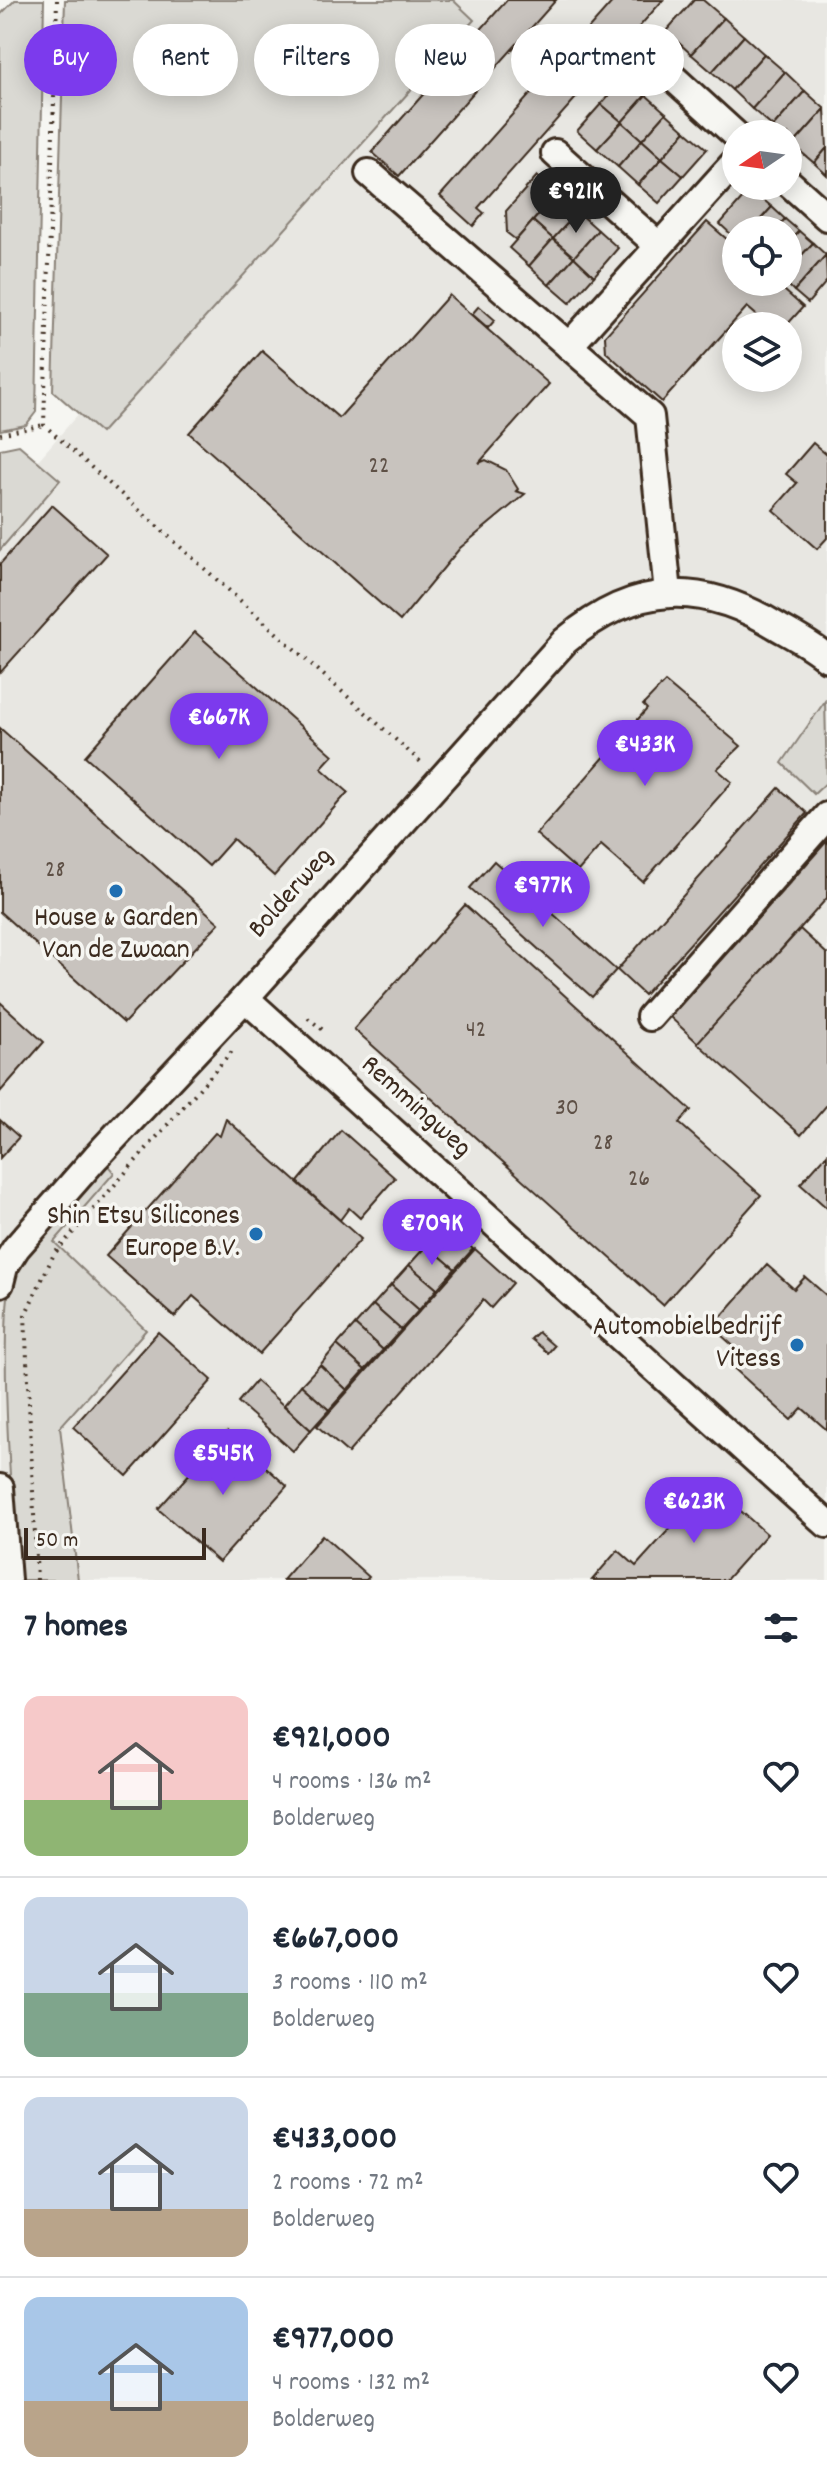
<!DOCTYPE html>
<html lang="en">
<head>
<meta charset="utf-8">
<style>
	:root { --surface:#fff; --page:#f6f6f7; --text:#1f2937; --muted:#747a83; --line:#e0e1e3; --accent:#7c3aed }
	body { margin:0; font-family:Dekko,sans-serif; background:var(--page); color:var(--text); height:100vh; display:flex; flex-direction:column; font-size:30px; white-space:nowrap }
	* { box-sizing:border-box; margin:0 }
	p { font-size:26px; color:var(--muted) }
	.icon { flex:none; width:44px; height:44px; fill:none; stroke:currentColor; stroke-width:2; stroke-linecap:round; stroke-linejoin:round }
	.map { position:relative; height:1580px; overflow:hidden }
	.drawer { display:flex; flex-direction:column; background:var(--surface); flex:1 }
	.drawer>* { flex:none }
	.hud { position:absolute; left:24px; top:24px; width:780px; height:72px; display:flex; gap:16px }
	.needle { width:52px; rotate:257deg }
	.buttons { position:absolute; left:722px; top:120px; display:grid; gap:16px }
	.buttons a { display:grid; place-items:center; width:80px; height:80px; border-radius:50%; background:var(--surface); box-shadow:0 4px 20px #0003; font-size:40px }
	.scale { position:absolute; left:24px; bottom:20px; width:182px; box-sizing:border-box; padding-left:8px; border:4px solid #3b2a1e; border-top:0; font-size:22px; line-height:28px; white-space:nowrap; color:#3b2a1e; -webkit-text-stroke:6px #f6f6f2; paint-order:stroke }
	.price { position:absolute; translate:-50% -68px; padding:0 18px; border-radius:28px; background:var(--accent); color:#fff; font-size:26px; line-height:52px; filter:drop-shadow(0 2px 4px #0008) }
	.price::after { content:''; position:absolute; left:50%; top:48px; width:24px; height:18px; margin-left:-12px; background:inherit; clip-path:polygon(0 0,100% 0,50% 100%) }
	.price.selected { background:#222; color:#fff }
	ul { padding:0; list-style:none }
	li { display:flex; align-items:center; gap:24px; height:200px; padding:0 24px }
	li+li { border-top:2px solid var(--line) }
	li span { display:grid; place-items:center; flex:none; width:224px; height:160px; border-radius:16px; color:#555 }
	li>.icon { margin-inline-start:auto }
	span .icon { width:96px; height:96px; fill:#fffc; stroke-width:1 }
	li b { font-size:34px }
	h2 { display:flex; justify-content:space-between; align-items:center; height:96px; padding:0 24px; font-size:34px }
	.pill { padding:0 28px; border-radius:36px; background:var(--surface); box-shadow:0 4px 20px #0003; font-size:28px; line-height:72px }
	.pill.selected { background:var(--accent); color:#fff }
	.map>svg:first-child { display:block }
</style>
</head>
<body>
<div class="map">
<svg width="827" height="1580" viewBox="0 0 827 1580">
	<rect width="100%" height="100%" fill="#f6f6f2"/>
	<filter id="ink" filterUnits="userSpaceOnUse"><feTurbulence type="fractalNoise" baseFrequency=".0125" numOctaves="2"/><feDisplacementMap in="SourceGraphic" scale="16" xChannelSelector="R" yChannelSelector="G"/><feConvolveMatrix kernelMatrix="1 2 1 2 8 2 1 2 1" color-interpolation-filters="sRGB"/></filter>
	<g filter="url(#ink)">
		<path fill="#e8e7e2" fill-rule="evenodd" d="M438,0H827V1580H0V504ZM736,134H788V186H736ZM736,230H788V282H736ZM736,326H788V378H736Z"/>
		<g fill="#dad9d3" stroke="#8a8278" stroke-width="2">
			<polygon points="15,0 44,0 36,412 26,425 0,430 0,15"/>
			<polygon points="65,0 453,0 474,20 101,433 53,391"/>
			<polygon points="19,445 60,480 0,550 0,449"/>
			<polygon points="825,701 827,782 814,794 782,763"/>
			<path d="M102,1158L114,1173L54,1242L146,1330L60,1427L78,1580H18C11,1500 0,1362 9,1287C25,1237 69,1197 102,1158Z"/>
		</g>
		<g fill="#c8c3be" stroke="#3b2a1e" stroke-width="2">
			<polygon points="507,0 556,0 399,176 372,152"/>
			<polygon points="614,0 663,0 478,208 484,213 473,226 440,196"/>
			<polygon points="694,0 703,0 724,18 691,54 666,31"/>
			<polygon points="724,18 744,36 712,72 691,54"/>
			<polygon points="744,36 764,54 732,90 712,72"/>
			<polygon points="764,54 785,72 752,109 732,90"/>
			<polygon points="785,72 805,91 773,127 752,109"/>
			<polygon points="626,76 646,95 622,122 601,104"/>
			<polygon points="805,91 825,109 793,145 788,134 781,134 773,127"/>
			<polygon points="646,95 666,113 642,140 622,122"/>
			<polygon points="601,104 622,122 597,149 577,131"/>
			<polygon points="825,109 827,148 814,163 793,145"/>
			<polygon points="666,113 686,131 662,158 642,140"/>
			<polygon points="622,122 642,140 618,167 597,149"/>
			<polygon points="686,131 707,149 683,176 662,158"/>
			<polygon points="642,140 662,158 638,185 618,167"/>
			<polygon points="827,148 827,175 814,163"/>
			<polygon points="662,158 683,176 659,203 638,185"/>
			<polygon points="537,176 557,194 516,240 507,233 506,211"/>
			<polygon points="751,189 772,207 751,230 736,230 736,239 720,224"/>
			<polygon points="557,194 578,212 553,239 533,221"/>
			<polygon points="772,207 785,219 775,230 751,230"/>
			<polygon points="578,212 598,230 574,257 553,239"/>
			<polygon points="785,219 799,231 788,243 788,230 775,230"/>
			<polygon points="533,221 553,239 529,266 509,248"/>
			<polygon points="707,222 736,247 736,282 775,282 803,307 786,326 769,326 747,307 662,402 606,352 605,336"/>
			<polygon points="598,230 618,248 594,276 574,257"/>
			<polygon points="799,231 813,243 788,270 788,243"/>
			<polygon points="553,239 574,257 549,285 529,266"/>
			<polygon points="813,243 826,255 794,291 785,282 788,282 788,270"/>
			<polygon points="826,255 827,281 808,303 794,291"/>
			<polygon points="574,257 594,276 570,303 549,285"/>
			<polygon points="449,295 549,384 479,463 486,460 506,470 518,489 516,491 525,494 460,548 400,621 189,433 262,351 339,418"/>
			<polygon points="479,306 495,320 488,328 472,314"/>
			<polygon points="813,443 827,455 827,538 817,549 773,510 797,483 786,474"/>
			<polygon points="52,505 107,554 0,673 0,564"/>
			<polygon points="195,632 333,755 321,768 348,792 274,876 233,839 209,866 85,756"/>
			<polygon points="665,682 741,746 717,769 732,782 643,882 601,845 578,871 536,834 647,709 643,705"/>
			<polygon points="0,728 219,923 124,1023 0,912"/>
			<polygon points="779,788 807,813 644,995 617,970"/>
			<polygon points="827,841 827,898 698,1043 670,1017"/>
			<polygon points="494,861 616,970 592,997 470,888"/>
			<polygon points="465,905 691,1110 679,1123 761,1195 663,1305 354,1029"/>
			<polygon points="800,929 827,954 827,1105 801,1135 697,1043"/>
			<polygon points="0,1002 44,1042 0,1092"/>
			<polygon points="226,1119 361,1239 259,1354 193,1296 175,1317 106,1256 215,1133 220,1136"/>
			<polygon points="0,1120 19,1137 0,1158"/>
			<polygon points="341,1130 395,1178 360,1218 349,1208 340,1220 298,1182"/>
			<polygon points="827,1154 827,1208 800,1184"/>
			<polygon points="445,1224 473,1249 455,1269 427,1245"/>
			<polygon points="427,1245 455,1269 437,1289 409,1265"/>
			<polygon points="475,1249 513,1283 491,1308 483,1300 348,1453 317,1426"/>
			<polygon points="409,1265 437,1289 419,1310 391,1285"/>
			<polygon points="767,1265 794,1289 805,1277 827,1296 827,1430 802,1408 791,1420 728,1363 739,1351 712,1327"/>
			<polygon points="391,1285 419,1310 401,1330 373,1305"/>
			<polygon points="373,1305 401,1330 383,1350 355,1325"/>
			<polygon points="355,1325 383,1350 365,1370 337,1345"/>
			<polygon points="158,1332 212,1380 127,1476 73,1427"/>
			<polygon points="538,1332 554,1346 548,1353 531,1339"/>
			<polygon points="337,1345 365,1370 347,1390 320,1365"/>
			<polygon points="320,1365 347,1390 329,1410 301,1385"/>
			<polygon points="256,1381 311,1430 293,1451 238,1402"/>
			<polygon points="301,1385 329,1410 311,1430 284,1405"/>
			<polygon points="227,1432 287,1486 219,1562 158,1509"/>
			<polygon points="710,1484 767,1534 726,1580 592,1580 618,1550 636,1566"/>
			<polygon points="322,1535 369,1577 366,1580 283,1580"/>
		</g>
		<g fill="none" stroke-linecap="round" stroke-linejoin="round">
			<g stroke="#3b2a1e" stroke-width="32">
				<g id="minor">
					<polyline points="647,54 736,135"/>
					<polyline points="555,153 659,246"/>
					<polyline points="369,173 650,416 668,593"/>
					<polyline points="788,182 827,217"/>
					<polyline points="569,346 736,161"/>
					<polyline points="245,998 827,1524"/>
					<polyline points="650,1017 827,816"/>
					<path d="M0,1283L4,1267L16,1248L96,1157L245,998L565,641C636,581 702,580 780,628C796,637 813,646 827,658"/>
					<polyline points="0,1488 7,1580"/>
				</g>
			</g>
			<g stroke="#3b2a1e" stroke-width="4" stroke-dasharray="2 6" stroke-linecap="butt">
				<polyline points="57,0 44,425 423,764"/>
				<polyline points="0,434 44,425"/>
				<polyline points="308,1018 323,1030"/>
				<polyline points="37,1580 25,1315 54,1254 234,1049"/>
			</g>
			<use href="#minor" stroke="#f6f6f2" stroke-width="26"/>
		</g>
	</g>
	<g fill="#1f6fb2" stroke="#f6f6f2" stroke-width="3">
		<circle cx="116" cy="891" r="8"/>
		<circle cx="256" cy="1234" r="8"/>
		<circle cx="797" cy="1345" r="8"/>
	</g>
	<g text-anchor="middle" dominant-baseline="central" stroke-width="7" stroke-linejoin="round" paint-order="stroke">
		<g font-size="24" fill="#5e5046">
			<text x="379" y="467">22</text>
			<text x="55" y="871">28</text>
			<text x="476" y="1031">42</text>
			<text x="567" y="1109">30</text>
			<text x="603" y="1144">28</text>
			<text x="639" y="1180">26</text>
		</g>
		<g font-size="28" fill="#3b2a1e" stroke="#f6f6f2">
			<text transform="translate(292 894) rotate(-48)">Bolderweg</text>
			<text transform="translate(415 1108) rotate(42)">Remmingweg</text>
		</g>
		<g font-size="28" fill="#3b2a1e" stroke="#f6f6f2" text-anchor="end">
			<text x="116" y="920" text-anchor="middle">House &amp; Garden<tspan x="116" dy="32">Van de Zwaan</tspan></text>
			<text x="240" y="1218">Shin Etsu Silicones<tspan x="240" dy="32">Europe B.V.</tspan></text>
			<text x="781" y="1329">Automobielbedrijf<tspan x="781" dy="32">Vitess</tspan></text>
		</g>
	</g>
</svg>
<div class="buttons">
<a><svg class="needle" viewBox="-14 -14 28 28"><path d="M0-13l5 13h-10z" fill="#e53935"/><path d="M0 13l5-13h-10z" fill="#747a83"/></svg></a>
<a><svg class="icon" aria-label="locate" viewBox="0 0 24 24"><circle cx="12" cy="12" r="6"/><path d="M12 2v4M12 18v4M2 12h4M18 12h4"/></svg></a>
<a><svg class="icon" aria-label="layers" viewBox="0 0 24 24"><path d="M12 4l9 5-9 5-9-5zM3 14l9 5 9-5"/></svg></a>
</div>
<div class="scale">50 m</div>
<b class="price selected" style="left:576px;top:235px">€921K</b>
<b class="price" style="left:219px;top:761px">€667K</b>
<b class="price" style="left:645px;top:788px">€433K</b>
<b class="price" style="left:543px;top:929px">€977K</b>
<b class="price" style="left:432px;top:1267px">€709K</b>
<b class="price" style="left:223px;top:1497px">€545K</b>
<b class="price" style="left:694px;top:1545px">€623K</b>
<div class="hud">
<a class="pill selected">Buy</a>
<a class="pill">Rent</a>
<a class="pill">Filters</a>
<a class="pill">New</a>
<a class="pill">Apartment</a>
</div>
</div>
<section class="drawer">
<h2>7 homes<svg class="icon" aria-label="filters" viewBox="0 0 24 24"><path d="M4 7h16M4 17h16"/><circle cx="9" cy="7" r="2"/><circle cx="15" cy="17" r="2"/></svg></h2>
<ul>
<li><span style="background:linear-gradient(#f6c9c9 65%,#8fb573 0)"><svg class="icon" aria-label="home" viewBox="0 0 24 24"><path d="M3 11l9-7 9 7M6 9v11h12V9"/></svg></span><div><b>€921,000</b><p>4 rooms · 136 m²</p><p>Bolderweg</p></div><svg class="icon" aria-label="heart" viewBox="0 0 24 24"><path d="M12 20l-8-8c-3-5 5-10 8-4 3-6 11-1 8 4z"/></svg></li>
<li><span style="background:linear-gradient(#c9d6e8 60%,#7fa58c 0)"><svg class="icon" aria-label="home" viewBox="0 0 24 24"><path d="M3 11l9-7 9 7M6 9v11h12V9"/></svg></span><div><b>€667,000</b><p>3 rooms · 110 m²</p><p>Bolderweg</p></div><svg class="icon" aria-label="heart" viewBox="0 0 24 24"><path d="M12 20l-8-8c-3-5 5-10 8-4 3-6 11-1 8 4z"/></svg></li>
<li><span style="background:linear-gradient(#c9d6e8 70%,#b9a48a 0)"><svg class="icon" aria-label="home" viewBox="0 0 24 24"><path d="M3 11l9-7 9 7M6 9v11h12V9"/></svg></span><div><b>€433,000</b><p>2 rooms · 72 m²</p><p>Bolderweg</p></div><svg class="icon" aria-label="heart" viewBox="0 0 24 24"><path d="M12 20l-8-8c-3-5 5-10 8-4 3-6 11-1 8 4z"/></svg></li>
<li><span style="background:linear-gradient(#a9c7e8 65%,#b9a48a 0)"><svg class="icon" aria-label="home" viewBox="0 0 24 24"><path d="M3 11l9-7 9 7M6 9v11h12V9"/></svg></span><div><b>€977,000</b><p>4 rooms · 132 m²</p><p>Bolderweg</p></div><svg class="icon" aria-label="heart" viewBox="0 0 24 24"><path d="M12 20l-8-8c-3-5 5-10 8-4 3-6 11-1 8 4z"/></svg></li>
</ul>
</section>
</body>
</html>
